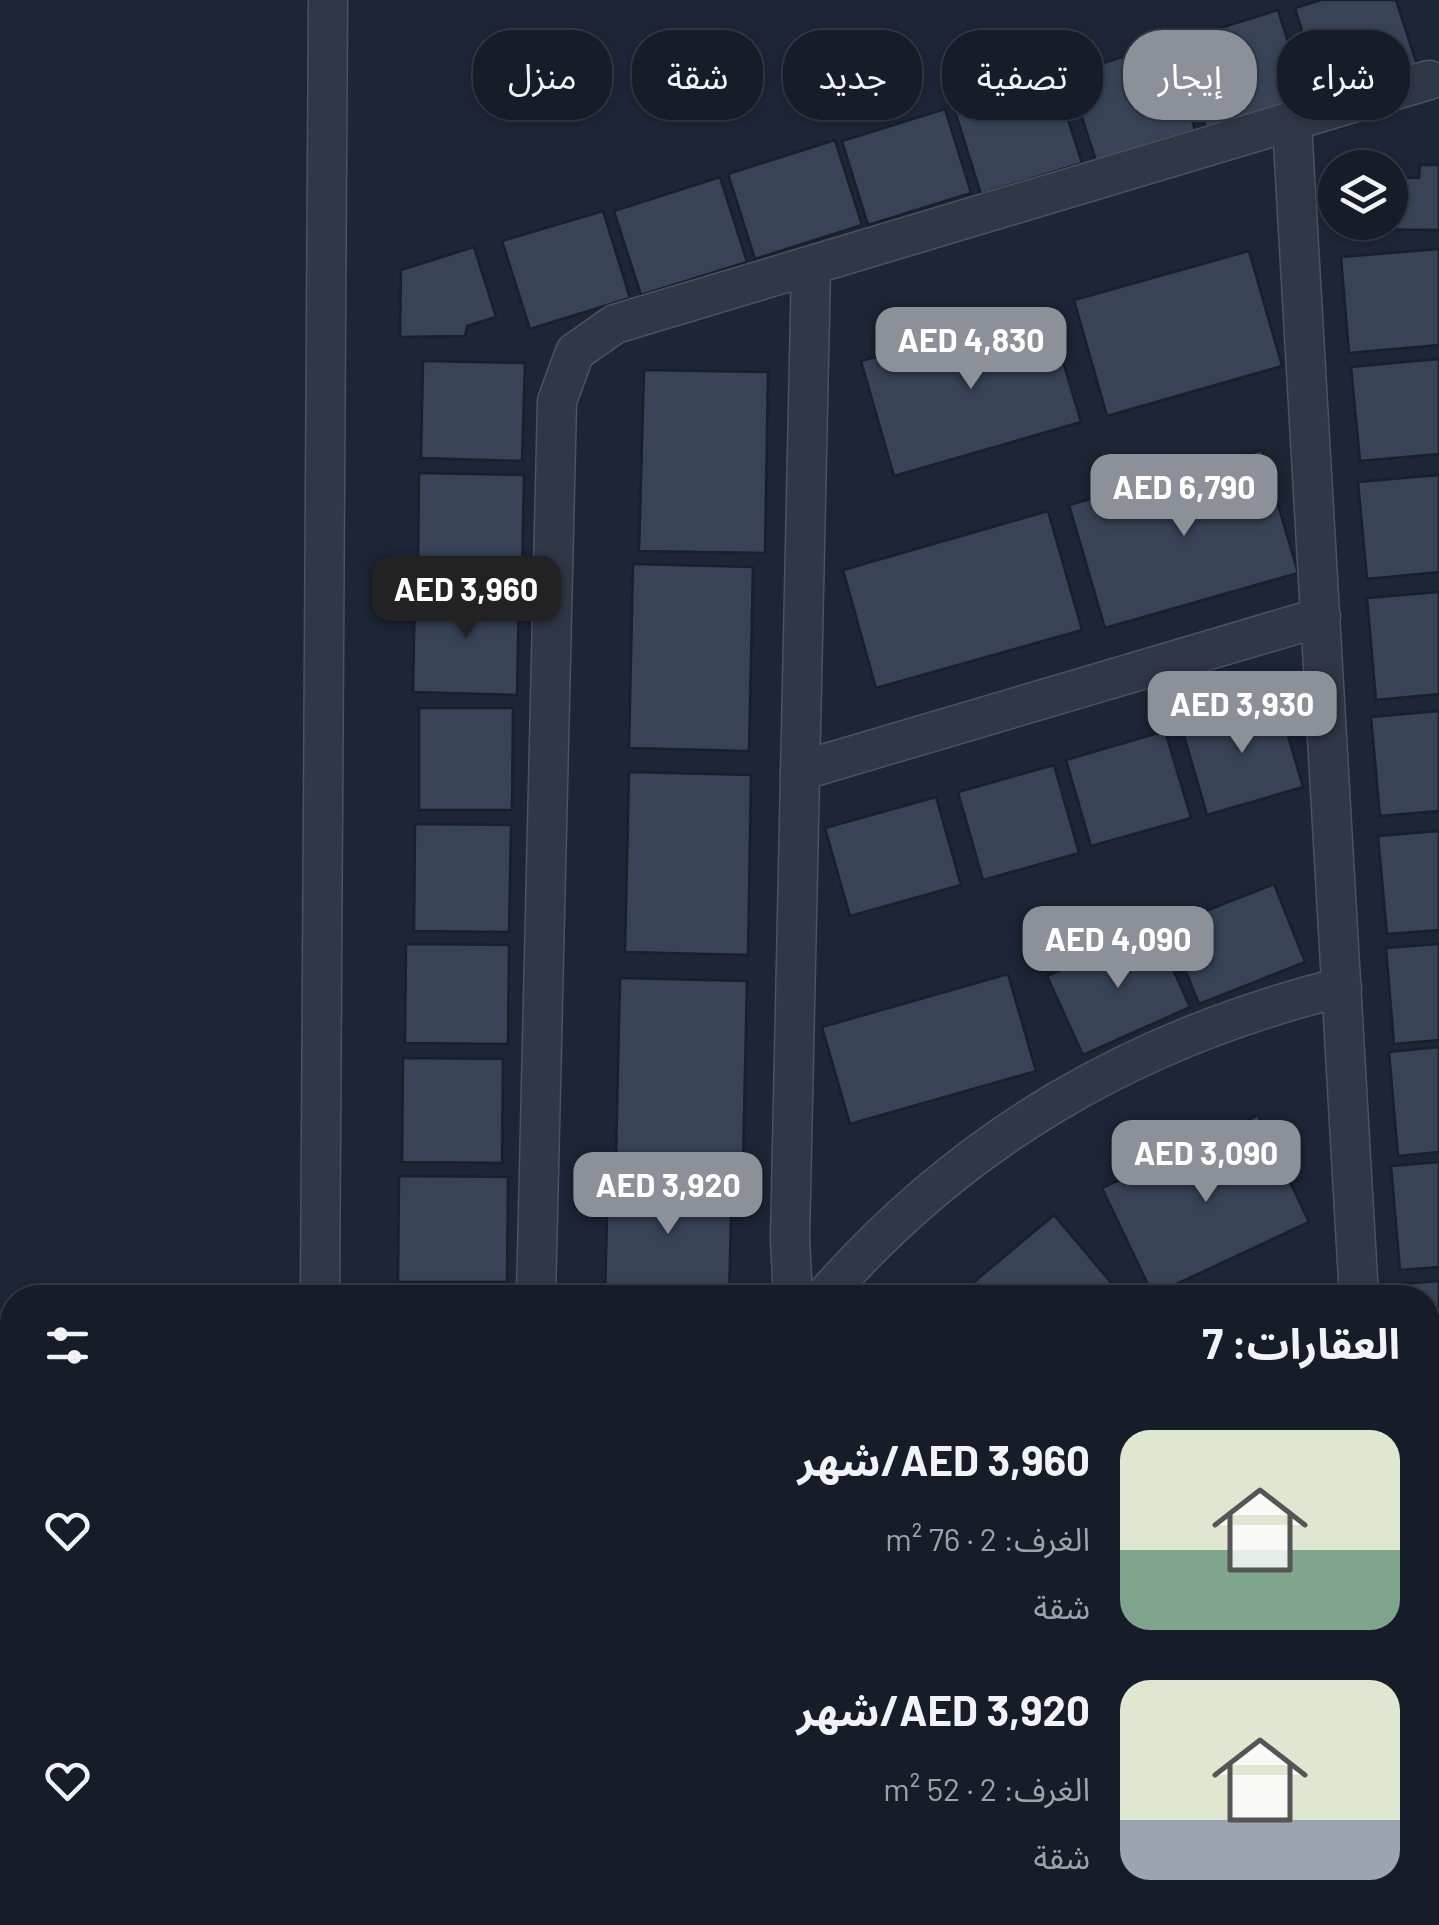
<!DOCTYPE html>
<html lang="ar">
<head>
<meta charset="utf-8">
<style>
	:root { --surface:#161c28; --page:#232934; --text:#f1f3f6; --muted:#9ea1a8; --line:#353a45; --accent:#8c9099 }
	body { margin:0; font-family:Barlow,"Noto Sans Arabic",sans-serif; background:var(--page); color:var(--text); direction:rtl; height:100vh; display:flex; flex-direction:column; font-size:38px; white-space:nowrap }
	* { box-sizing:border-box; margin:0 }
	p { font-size:32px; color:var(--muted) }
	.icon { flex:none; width:55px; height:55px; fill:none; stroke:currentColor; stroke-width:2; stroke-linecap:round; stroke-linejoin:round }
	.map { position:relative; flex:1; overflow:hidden; direction:ltr }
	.side { position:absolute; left:0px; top:1285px; width:1440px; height:640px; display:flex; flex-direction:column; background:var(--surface); border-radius:40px 40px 0 0; box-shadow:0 2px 8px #0004,0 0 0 2px var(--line); direction:rtl }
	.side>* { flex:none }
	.hud { position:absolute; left:30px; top:30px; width:1380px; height:90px; direction:rtl; display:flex; gap:20px }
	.fabs { position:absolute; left:1318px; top:150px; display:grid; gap:20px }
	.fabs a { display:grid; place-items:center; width:90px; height:90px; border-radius:50%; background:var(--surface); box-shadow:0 2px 8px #0004,0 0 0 2px var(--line); font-size:50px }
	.price { position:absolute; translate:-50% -85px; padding:0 22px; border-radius:20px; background:var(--accent); color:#fff; font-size:32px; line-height:65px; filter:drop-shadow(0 2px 5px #0008) }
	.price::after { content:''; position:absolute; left:50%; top:60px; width:30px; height:22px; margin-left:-15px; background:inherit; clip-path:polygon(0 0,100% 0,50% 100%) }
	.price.active { background:#222; color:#fff }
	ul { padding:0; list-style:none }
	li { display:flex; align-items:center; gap:30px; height:250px; padding:0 40px }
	li span { display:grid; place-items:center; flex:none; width:280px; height:200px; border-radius:30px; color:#555 }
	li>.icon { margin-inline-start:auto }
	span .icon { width:120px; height:120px; fill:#fffc; stroke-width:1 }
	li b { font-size:42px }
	h2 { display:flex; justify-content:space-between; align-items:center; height:120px; padding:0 40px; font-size:42px }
	.chip { padding:0 35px; border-radius:40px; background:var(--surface); box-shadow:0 2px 8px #0004,0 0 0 2px var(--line); font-size:35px; line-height:90px }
	.chip.active { background:var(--accent); color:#fff }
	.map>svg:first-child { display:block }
</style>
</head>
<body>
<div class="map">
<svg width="1439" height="1925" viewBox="0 0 1439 1925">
	<rect width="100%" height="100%" fill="#1d2536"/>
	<g fill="#384357" stroke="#181f2d" stroke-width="2.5">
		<polygon points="1321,0 1396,0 1418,68 1323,98 1295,8"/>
		<polygon points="1278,10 1306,100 1207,131 1178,41"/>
		<polygon points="1168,43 1195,130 1096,161 1068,74"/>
		<polygon points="1054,76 1082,163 981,194 954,108"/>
		<polygon points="945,109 971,193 868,225 842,141"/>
		<polygon points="835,140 862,225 755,259 728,174"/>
		<polygon points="1420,165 1439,165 1439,230 1342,229 1342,222 1390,222 1390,177 1419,178"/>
		<polygon points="720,177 747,262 641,295 614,211"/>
		<polygon points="603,211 630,298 530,329 502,241"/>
		<polygon points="474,247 496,317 467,326 465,336 400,337 401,270"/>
		<polygon points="1439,249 1439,345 1349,353 1341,257"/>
		<polygon points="1249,251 1282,366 1107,416 1074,300"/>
		<polygon points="1047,308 1081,422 894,476 861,361"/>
		<polygon points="1439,359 1439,454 1360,461 1351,367"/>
		<polygon points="423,361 525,363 522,461 421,458"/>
		<polygon points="644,370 768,372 765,553 639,551"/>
		<polygon points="1262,450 1298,573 1105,628 1069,505"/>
		<polygon points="419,473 524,475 522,574 418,572"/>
		<polygon points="1439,475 1439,572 1367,579 1358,482"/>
		<polygon points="1048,511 1082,630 876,688 843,570"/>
		<polygon points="633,564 753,567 749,751 629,748"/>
		<polygon points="415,588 519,589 517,695 413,692"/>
		<polygon points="1439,592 1439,694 1376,700 1367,598"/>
		<polygon points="1277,698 1303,787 1207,815 1181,725"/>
		<polygon points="419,708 513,708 512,810 419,810"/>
		<polygon points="1439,711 1439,811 1380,816 1371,717"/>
		<polygon points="1165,731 1191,818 1091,846 1066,760"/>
		<polygon points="1054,765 1079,853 983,880 958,792"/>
		<polygon points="629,772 751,775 748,955 625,952"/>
		<polygon points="936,797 961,885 850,916 825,828"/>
		<polygon points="415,824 511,825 509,932 414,931"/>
		<polygon points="1439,831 1439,930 1387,934 1378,836"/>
		<polygon points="1274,884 1305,962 1199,1004 1168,926"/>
		<polygon points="1154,928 1190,1007 1083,1055 1047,976"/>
		<polygon points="406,944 509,945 508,1044 405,1043"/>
		<polygon points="1439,944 1439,1040 1394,1044 1386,948"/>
		<polygon points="1008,974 1036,1071 850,1124 822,1027"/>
		<polygon points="620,978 747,981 743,1161 616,1158"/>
		<polygon points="1439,1047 1439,1152 1398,1156 1389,1052"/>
		<polygon points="403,1058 503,1059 502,1163 402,1162"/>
		<polygon points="1258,1115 1309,1222 1153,1295 1102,1188"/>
		<polygon points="1439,1162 1439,1267 1400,1270 1391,1166"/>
		<polygon points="608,1174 732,1177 729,1298 605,1298"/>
		<polygon points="399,1176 508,1177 507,1282 398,1282"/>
		<polygon points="1054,1215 1124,1298 955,1298"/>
		<polygon points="1439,1281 1439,1391 1428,1392 1428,1298 1403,1298 1402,1284"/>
		<polygon points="1428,1516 1439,1541 1439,1610 1428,1615"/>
		<polygon points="616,1912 754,1912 751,1925 613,1925"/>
		<polygon points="821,1912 945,1912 942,1925 819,1925"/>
		<polygon points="1066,1912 1119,1912 1157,1919 1156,1925 1064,1925"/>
	</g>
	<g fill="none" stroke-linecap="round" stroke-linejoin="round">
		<g stroke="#4b5262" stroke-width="41">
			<g id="street">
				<polyline points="1292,124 1359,1298"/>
				<polyline points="800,771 1321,617"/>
				<polyline points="320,1298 328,0"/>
				<polyline points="536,1298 557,401 575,352 615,324 1429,80"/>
				<polyline points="793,1298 790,1239 811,267"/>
				<path d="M823,1298C963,1137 1136,1038 1342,987"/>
				<polyline points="308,1925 308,1912"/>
				<polyline points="522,1925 522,1912"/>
				<polyline points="1010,1925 1013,1912"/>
			</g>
		</g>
		<use href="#street" stroke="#303747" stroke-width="38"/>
	</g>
</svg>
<div class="fabs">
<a><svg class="icon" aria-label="layers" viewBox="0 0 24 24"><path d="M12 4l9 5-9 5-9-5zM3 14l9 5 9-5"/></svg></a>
</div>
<b class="price" style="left:971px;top:392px">AED 4,830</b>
<b class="price" style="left:1184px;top:539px">AED 6,790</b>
<b class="price active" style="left:466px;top:641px">AED 3,960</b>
<b class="price" style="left:1242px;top:756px">AED 3,930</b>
<b class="price" style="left:1118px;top:991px">AED 4,090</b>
<b class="price" style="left:1206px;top:1205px">AED 3,090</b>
<b class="price" style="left:668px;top:1237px">AED 3,920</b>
<div class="hud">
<a class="chip">شراء</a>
<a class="chip active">إيجار</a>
<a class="chip">تصفية</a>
<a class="chip">جديد</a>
<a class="chip">شقة</a>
<a class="chip">منزل</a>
</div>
<section class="side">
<h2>العقارات: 7<svg class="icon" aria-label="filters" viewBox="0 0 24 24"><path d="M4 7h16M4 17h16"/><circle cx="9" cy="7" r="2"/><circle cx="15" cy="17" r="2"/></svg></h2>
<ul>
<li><span style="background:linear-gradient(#dfe7d0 60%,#7fa58c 0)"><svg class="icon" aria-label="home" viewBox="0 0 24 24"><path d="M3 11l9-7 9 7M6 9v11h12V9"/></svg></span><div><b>AED 3,960/شهر</b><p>الغرف: 2 · 76 m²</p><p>شقة</p></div><svg class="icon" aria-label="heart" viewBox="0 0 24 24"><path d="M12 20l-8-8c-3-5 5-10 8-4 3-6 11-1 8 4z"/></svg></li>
<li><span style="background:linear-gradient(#dfe7d0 70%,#9aa5b1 0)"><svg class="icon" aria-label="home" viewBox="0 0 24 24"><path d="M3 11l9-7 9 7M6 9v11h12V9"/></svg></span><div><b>AED 3,920/شهر</b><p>الغرف: 2 · 52 m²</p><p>شقة</p></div><svg class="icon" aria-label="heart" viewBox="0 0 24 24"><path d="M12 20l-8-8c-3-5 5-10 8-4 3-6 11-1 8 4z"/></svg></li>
</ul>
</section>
</div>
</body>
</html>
